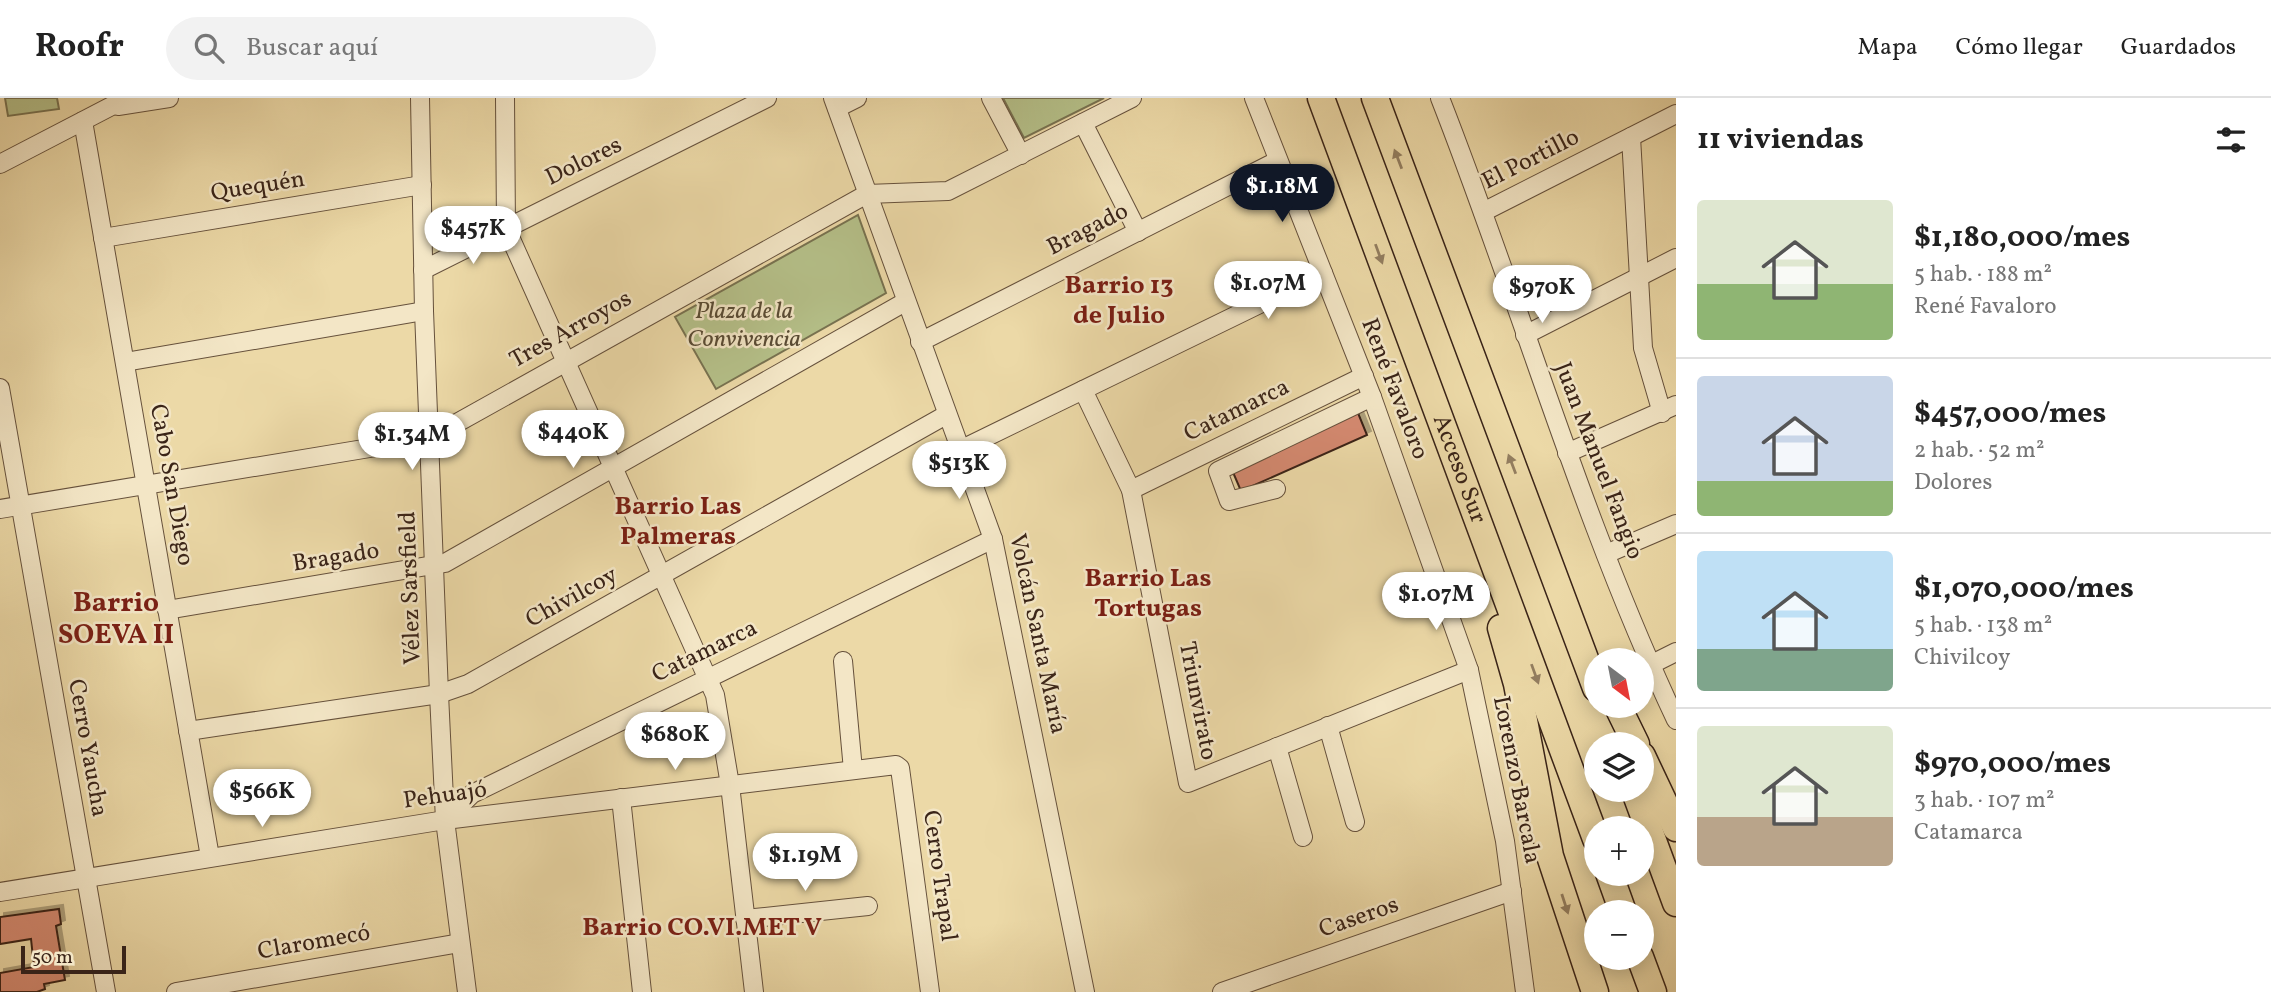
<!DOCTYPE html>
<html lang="es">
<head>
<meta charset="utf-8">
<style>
	:root { --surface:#fff; --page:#f2f2f2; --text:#222; --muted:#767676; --line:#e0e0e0; --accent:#111827 }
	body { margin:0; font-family:Vollkorn,serif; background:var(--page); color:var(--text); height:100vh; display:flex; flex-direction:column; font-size:26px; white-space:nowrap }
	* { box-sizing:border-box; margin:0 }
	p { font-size:23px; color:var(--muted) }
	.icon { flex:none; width:38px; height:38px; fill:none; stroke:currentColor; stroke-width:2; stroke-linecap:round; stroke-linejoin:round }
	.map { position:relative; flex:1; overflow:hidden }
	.side { display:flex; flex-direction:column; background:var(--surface); width:595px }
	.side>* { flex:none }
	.needle { width:46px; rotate:148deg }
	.tools { position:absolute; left:1584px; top:550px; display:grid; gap:14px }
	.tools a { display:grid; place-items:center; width:70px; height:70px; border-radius:50%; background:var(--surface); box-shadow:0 4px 18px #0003; font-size:35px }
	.scale { position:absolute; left:21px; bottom:18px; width:105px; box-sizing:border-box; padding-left:7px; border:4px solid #3a2418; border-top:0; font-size:19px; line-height:24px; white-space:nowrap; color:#3a2418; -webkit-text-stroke:5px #f3e6c6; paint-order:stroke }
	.price { position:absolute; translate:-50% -60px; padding:0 16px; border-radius:24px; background:#fff; color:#222; font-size:23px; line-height:46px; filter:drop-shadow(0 2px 4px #0008) }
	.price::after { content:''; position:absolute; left:50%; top:42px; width:21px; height:16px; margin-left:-10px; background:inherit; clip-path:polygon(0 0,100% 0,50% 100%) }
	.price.current { background:var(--accent); color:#fff }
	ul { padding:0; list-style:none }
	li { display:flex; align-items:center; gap:21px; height:175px; padding:0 21px }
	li+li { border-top:2px solid var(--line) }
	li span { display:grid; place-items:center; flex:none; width:196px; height:140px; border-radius:7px; color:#555 }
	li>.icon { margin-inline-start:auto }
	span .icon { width:84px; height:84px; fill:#fffc; stroke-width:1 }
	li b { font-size:30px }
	h2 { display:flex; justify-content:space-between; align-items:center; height:84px; padding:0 21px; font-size:30px }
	header { display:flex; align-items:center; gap:42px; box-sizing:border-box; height:98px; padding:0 35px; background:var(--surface); border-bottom:2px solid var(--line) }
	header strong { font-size:33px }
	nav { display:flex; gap:38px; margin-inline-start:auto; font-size:24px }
	.search { width:490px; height:63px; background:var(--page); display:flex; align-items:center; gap:18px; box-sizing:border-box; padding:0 24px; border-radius:38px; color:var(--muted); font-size:26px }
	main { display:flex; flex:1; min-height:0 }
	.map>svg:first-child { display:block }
</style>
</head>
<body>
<header>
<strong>Roofr</strong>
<div class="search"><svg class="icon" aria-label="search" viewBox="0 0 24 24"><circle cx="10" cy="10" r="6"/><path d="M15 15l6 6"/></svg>Buscar aquí</div>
<nav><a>Mapa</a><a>Cómo llegar</a><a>Guardados</a></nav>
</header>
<main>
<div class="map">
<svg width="1676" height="894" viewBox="0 0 1676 894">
	<defs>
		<filter id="shadow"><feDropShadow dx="4" dy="-4" stdDeviation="0" flood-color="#0004"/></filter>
	</defs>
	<rect width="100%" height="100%" fill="#ecd9a7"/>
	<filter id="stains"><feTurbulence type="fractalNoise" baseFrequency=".00286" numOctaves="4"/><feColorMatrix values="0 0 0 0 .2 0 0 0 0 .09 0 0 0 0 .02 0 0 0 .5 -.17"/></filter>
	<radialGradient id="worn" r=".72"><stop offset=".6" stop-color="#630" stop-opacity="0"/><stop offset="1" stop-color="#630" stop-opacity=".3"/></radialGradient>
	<g fill="#b5c089" stroke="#787250" stroke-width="2">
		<polygon points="5,0 57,0 59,11 8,18"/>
		<polygon points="1003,0 1104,0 1024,40"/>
		<polygon points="858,117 886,195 716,291 675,219"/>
	</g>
	<g fill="#d48970" stroke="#3a2418" stroke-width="2" filter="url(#shadow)">
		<polygon points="1358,315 1367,337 1241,393 1232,372"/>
		<polygon points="59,811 61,826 56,828 65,882 44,886 45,891 37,894 0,894 0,875 34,869 31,841 0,846 0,819"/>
	</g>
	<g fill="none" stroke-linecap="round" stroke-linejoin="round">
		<g stroke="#66513c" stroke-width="20">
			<g id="minor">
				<polyline points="420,0 424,213 439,596 445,722 467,894"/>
				<polyline points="505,0 506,130 715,597 730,687 754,894"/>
				<polyline points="833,0 993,441 1085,894"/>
				<polyline points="991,0 1021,57"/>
				<polyline points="1254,0 1372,299 1469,572 1505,743 1525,894"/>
				<path d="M1440,0C1521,206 1581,421 1676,622"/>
				<polyline points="118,8 169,0"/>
				<polyline points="837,10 857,0"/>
				<polyline points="83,23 210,759"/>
				<polyline points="1083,25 1138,134"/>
				<polyline points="1631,39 1643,250 1662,315"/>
				<polyline points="0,66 127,0"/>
				<polyline points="1483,114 1676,16"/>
				<polyline points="103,140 422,87"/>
				<polyline points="423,172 767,0"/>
				<polyline points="1525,237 1676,160"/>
				<polyline points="920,244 1277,63"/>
				<polyline points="125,264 424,213"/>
				<polyline points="0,290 106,894"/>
				<polyline points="1083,292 1131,392 1188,685 1469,572"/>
				<polyline points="960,352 1323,175"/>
				<polyline points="1567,355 1676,307"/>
				<polyline points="1276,391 1229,403 1218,373 1372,299"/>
				<polyline points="1131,392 1364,278"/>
				<polyline points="0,411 430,340 867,96 948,93 1132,0"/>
				<polyline points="1606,456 1676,426"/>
				<polyline points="167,512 445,465 905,204"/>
				<polyline points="843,563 853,672"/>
				<polyline points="1650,567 1676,554"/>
				<polyline points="1328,628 1355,724"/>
				<polyline points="188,633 439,596 468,586 946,317"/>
				<polyline points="1277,649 1303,739"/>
				<polyline points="621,700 642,894"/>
				<polyline points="445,722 472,696 993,441"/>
				<polyline points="0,794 445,722 896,667 900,670 930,894"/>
				<polyline points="745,821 868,808"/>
				<polyline points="176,894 460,845"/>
				<polyline points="1222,894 1512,793"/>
			</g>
		</g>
		<g stroke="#3a2418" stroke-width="29">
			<g id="highway">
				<path id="s1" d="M1321,0L1596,741"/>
				<polyline points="1375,0 1596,590"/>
				<polyline points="1501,530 1517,586 1550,758 1595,894"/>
				<polyline points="1617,607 1636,646"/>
				<polyline points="1642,658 1676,730"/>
				<polyline points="1634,691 1676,805"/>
				<polyline points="1609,775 1623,814"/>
				<polyline points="1640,859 1653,894"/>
			</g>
		</g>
		<use href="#minor" stroke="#f3e6c6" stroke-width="18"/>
		<use href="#highway" stroke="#ecd9a7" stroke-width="26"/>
	</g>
	<defs><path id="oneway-solid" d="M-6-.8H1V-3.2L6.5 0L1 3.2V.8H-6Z" transform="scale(1.75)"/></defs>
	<g fill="#937e60">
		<use href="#oneway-solid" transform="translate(1398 61) rotate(-111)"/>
		<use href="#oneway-solid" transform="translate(1379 156) rotate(70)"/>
		<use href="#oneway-solid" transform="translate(1512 366) rotate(-111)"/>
		<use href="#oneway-solid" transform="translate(1535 576) rotate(70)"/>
		<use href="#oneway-solid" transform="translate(1565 806) rotate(72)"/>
	</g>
	<g text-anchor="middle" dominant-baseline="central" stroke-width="5" stroke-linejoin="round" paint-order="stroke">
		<g font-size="24" fill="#3a2418" stroke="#f3e6c6">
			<text transform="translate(1531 62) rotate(-27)">El Portillo</text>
			<text transform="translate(584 64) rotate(-26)">Dolores</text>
			<text transform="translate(258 89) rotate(-9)">Quequén</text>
			<text transform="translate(1088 132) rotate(-27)">Bragado</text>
			<text transform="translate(571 232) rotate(-29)">Tres Arroyos</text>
			<text transform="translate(1394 291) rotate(69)">René Favaloro</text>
			<text transform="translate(1237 313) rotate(-26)">Catamarca</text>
			<text transform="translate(1598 363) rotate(69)">Juan Manuel Fangio</text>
			<text stroke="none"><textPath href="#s1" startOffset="396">Acceso Sur</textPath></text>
			<text transform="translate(171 387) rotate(80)">Cabo San Diego</text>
			<text transform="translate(336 460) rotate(-9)">Bragado</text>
			<text transform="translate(411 490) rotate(-92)">Vélez Sarsfield</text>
			<text transform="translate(572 500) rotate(-29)">Chivilcoy</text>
			<text transform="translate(1037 536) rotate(78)">Volcán Santa María</text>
			<text transform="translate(705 554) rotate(-26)">Catamarca</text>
			<text transform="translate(1197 603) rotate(79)">Triunvirato</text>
			<text transform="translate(87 650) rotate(80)">Cerro Yaucha</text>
			<text transform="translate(1516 682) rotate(79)">Lorenzo Barcala</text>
			<text transform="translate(445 698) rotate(-8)">Pehuajó</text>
			<text transform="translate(939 778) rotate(82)">Cerro Trapal</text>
			<text transform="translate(1359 820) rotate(-19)">Caseros</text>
			<text transform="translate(314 845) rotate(-10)">Claromecó</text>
		</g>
		<g font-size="24" font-style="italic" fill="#594b34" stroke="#f3e6c6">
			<text x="744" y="214">Plaza de la<tspan x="744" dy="28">Convivencia</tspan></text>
		</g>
		<g font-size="26" font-weight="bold" fill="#7a1f14" stroke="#f3e6c6">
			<text x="1119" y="188">Barrio 13<tspan x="1119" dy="30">de Julio</tspan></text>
			<text x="678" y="409">Barrio Las<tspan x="678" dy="30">Palmeras</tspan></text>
			<text x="1148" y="481">Barrio Las<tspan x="1148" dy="30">Tortugas</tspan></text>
			<text x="702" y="830">Barrio CO.VI.MET V</text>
		</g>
		<g font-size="28" font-weight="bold" fill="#7a1f14" stroke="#f3e6c6">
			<text x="116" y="505">Barrio<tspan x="116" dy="32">SOEVA II</tspan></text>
		</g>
	</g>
	<rect width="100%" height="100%" filter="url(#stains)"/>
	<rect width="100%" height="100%" fill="url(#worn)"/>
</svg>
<div class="tools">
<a><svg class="needle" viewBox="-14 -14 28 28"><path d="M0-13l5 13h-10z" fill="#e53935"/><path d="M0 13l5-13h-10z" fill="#767676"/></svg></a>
<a><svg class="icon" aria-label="layers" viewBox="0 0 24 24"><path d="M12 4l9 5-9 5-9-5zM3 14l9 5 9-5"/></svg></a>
<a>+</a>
<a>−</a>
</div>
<div class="scale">50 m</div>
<b class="price current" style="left:1282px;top:126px">$1.18M</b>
<b class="price" style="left:473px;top:168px">$457K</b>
<b class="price" style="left:1268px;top:223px">$1.07M</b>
<b class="price" style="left:1542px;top:227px">$970K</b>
<b class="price" style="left:573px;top:372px">$440K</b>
<b class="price" style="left:412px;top:374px">$1.34M</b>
<b class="price" style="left:959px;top:403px">$513K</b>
<b class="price" style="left:1436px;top:534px">$1.07M</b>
<b class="price" style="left:675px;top:674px">$680K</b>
<b class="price" style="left:262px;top:731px">$566K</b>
<b class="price" style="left:805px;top:795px">$1.19M</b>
</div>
<section class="side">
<h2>11 viviendas<svg class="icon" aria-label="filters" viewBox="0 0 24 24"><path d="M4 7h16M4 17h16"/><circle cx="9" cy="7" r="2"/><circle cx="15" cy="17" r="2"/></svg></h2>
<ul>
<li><span style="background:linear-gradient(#dfe7d0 60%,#8fb573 0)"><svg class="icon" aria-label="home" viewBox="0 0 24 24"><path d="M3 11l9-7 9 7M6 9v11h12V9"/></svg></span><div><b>$1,180,000/mes</b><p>5 hab. · 188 m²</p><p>René Favaloro</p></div></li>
<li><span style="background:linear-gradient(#c9d6e8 75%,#8fb573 0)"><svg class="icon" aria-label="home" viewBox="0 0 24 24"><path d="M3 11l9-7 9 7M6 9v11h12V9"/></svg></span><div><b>$457,000/mes</b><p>2 hab. · 52 m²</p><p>Dolores</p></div></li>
<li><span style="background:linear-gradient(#bfe0f5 70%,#7fa58c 0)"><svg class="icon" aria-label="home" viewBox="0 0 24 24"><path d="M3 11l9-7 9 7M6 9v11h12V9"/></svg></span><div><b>$1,070,000/mes</b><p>5 hab. · 138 m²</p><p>Chivilcoy</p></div></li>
<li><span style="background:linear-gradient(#dfe7d0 65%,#b9a48a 0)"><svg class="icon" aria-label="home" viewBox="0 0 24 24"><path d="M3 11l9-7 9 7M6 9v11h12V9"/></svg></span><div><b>$970,000/mes</b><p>3 hab. · 107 m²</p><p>Catamarca</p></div></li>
</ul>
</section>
</main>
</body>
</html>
